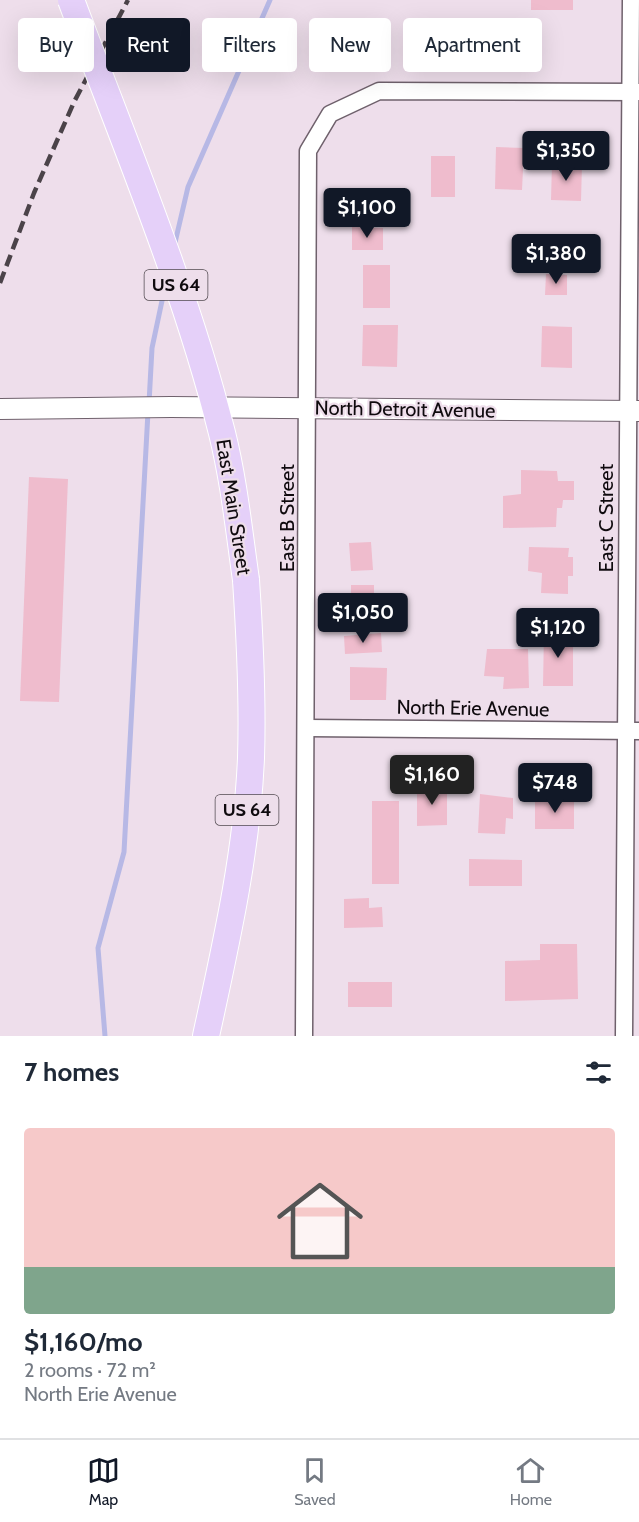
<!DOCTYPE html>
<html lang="en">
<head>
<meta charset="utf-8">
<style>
	:root { --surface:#fff; --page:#f6f6f7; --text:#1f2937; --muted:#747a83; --line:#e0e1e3; --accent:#111827 }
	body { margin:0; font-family:Cabin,sans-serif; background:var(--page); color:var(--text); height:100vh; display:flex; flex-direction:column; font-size:22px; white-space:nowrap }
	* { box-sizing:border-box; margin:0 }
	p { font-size:20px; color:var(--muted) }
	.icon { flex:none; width:33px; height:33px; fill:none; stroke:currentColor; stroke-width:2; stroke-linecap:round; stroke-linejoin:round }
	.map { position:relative; height:1036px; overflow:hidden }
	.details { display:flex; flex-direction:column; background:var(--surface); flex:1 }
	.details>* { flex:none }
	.hud { position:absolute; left:18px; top:18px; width:603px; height:54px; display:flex; gap:12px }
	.price { position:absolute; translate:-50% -51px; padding:0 14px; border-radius:6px; background:var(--accent); color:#fff; font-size:20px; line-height:39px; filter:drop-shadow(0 2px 3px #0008) }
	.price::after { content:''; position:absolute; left:50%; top:36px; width:18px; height:14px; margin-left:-9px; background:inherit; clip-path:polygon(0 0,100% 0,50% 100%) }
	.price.active { background:#222; color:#fff }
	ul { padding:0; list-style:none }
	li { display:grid; align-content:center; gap:12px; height:318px; padding:0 24px }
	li+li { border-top:2px solid var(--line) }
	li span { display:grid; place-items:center; height:186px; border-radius:6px; color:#555 }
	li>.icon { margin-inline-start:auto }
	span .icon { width:108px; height:108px; fill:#fffc; stroke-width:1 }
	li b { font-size:26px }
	h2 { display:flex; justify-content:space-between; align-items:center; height:72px; padding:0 24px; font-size:26px }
	.pill { padding:0 21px; border-radius:6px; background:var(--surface); box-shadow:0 6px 24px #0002; font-size:21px; line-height:54px }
	.pill.active { background:var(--accent); color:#fff }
	.tab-bar { display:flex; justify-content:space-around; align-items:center; height:84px; border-top:2px solid var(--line); background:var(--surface); font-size:16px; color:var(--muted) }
	.tab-bar a { display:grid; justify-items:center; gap:3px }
	.tab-bar .active { color:var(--accent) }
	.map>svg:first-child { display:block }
</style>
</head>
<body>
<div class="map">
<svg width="639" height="1036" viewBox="0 0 639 1036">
	<rect width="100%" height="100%" fill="#eedeeb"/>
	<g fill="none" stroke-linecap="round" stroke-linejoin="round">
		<g stroke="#b7b8e5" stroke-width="5">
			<polyline points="174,247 188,187 270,0"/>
			<polyline points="149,403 152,348 166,282"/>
			<polyline points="105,1036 98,948 124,852 148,412"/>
		</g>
	</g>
	<g fill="#efbccd">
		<rect x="531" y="0" width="42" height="10"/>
		<polygon points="496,147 524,148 522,190 495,189"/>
		<rect x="431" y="156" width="24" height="41"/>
		<polygon points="552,163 582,164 581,201 551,200"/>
		<polygon points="352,227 383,228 383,250 352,250"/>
		<rect x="363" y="265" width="27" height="43"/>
		<polygon points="546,274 567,275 567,295 545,295"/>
		<polygon points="363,325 398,325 397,367 362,366"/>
		<polygon points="542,326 572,327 572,368 541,367"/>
		<polygon points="521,470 557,471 558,481 574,481 574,500 563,500 562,508 557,508 556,527 503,528 503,496 521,494"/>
		<polygon points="29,477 68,479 59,702 20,701"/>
		<polygon points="371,542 373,570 351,571 349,543"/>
		<polygon points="529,547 569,548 568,557 573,557 573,576 568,576 568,594 541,593 542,573 528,571"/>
		<rect x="351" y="585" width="23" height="27"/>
		<polygon points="544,632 573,632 573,686 543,686"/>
		<polygon points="381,633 382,652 345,654 344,636"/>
		<polygon points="487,649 528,649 529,688 503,689 504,677 484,676"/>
		<polygon points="350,667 387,668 386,700 350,700"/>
		<polygon points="417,787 447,787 447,825 417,826"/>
		<polygon points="480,794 513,798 513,819 506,818 505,834 478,833"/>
		<polygon points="574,799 574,829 535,829 535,800"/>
		<rect x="372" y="801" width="27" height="83"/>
		<polygon points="469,859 522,860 522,886 469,886"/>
		<polygon points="369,898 369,908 382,907 383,927 344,928 344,899"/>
		<polygon points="540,944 577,944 578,999 505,1001 505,961 540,960"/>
		<rect x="348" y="982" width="44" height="25"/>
	</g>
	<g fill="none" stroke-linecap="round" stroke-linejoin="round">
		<g stroke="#6f616c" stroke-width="19">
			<g id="minor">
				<polyline points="307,728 639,731"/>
				<polyline points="304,1036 308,151 330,114 379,91 639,92"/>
				<polyline points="624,1036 631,0"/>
			</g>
		</g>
		<g stroke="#6f616c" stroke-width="22">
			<polyline id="tertiary" points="0,409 171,407 639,411"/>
		</g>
		<g stroke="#fff" stroke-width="28">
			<path id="primary" d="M206,1036C226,944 247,852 251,758C253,698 250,640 246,580"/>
		</g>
		<use href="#minor" stroke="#fff" stroke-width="16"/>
		<use href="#tertiary" stroke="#fff" stroke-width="20"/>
		<use href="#primary" stroke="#e5d0f9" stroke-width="26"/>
		<polyline stroke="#4b4349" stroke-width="4.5" stroke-dasharray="12 6" stroke-linecap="butt" points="0,283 34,193 74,102 128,0"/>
		<g stroke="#fff" stroke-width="28" stroke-linecap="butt">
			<path id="primary-bridge" d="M71,0C124,142 185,286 222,433C234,481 239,531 246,580"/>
		</g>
		<use href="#primary-bridge" stroke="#e5d0f9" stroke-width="26"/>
	</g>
	<g text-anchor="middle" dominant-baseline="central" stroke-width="4.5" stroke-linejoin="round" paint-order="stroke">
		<g fill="#eedeeb" stroke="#524a50" stroke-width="1.5">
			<rect x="144.5" y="270" width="63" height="30" rx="4.5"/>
			<rect x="215.5" y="795" width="63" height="30" rx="4.5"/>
		</g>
		<g font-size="18" font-weight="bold" fill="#0f0a0e">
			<text x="176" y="285">US 64</text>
			<text x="247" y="810">US 64</text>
		</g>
		<g font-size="20" fill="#0f0a0e" stroke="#eedeeb">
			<text transform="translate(405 409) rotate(1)">North Detroit Avenue</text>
			<text transform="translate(234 507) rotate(81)">East Main Street</text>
			<text transform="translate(287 518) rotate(-90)">East B Street</text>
			<text transform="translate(606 518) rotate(-90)">East C Street</text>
			<text transform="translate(473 708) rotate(1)">North Erie Avenue</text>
		</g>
	</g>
</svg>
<b class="price" style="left:566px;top:182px">$1,350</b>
<b class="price" style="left:367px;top:239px">$1,100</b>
<b class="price" style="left:556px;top:285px">$1,380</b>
<b class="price" style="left:363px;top:644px">$1,050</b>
<b class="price" style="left:558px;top:659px">$1,120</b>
<b class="price active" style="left:432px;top:806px">$1,160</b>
<b class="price" style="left:555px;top:814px">$748</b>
<div class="hud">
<a class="pill">Buy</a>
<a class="pill active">Rent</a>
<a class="pill">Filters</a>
<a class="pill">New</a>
<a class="pill">Apartment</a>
</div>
</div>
<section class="details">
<h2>7 homes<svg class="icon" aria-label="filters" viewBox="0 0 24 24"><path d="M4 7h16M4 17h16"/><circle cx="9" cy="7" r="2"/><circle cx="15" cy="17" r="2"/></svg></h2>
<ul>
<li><span style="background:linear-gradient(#f6c9c9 75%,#7fa58c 0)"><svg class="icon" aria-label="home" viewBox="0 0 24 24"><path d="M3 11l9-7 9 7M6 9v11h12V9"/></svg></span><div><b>$1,160/mo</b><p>2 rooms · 72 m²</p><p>North Erie Avenue</p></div></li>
</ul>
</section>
<nav class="tab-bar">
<a class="active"><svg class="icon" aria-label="map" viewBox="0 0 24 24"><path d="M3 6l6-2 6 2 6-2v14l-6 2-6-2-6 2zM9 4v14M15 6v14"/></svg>Map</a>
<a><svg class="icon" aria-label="saved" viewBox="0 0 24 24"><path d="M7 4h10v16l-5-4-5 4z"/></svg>Saved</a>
<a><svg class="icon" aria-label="home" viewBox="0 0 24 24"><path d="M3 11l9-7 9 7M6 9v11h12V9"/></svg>Home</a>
</nav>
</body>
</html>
